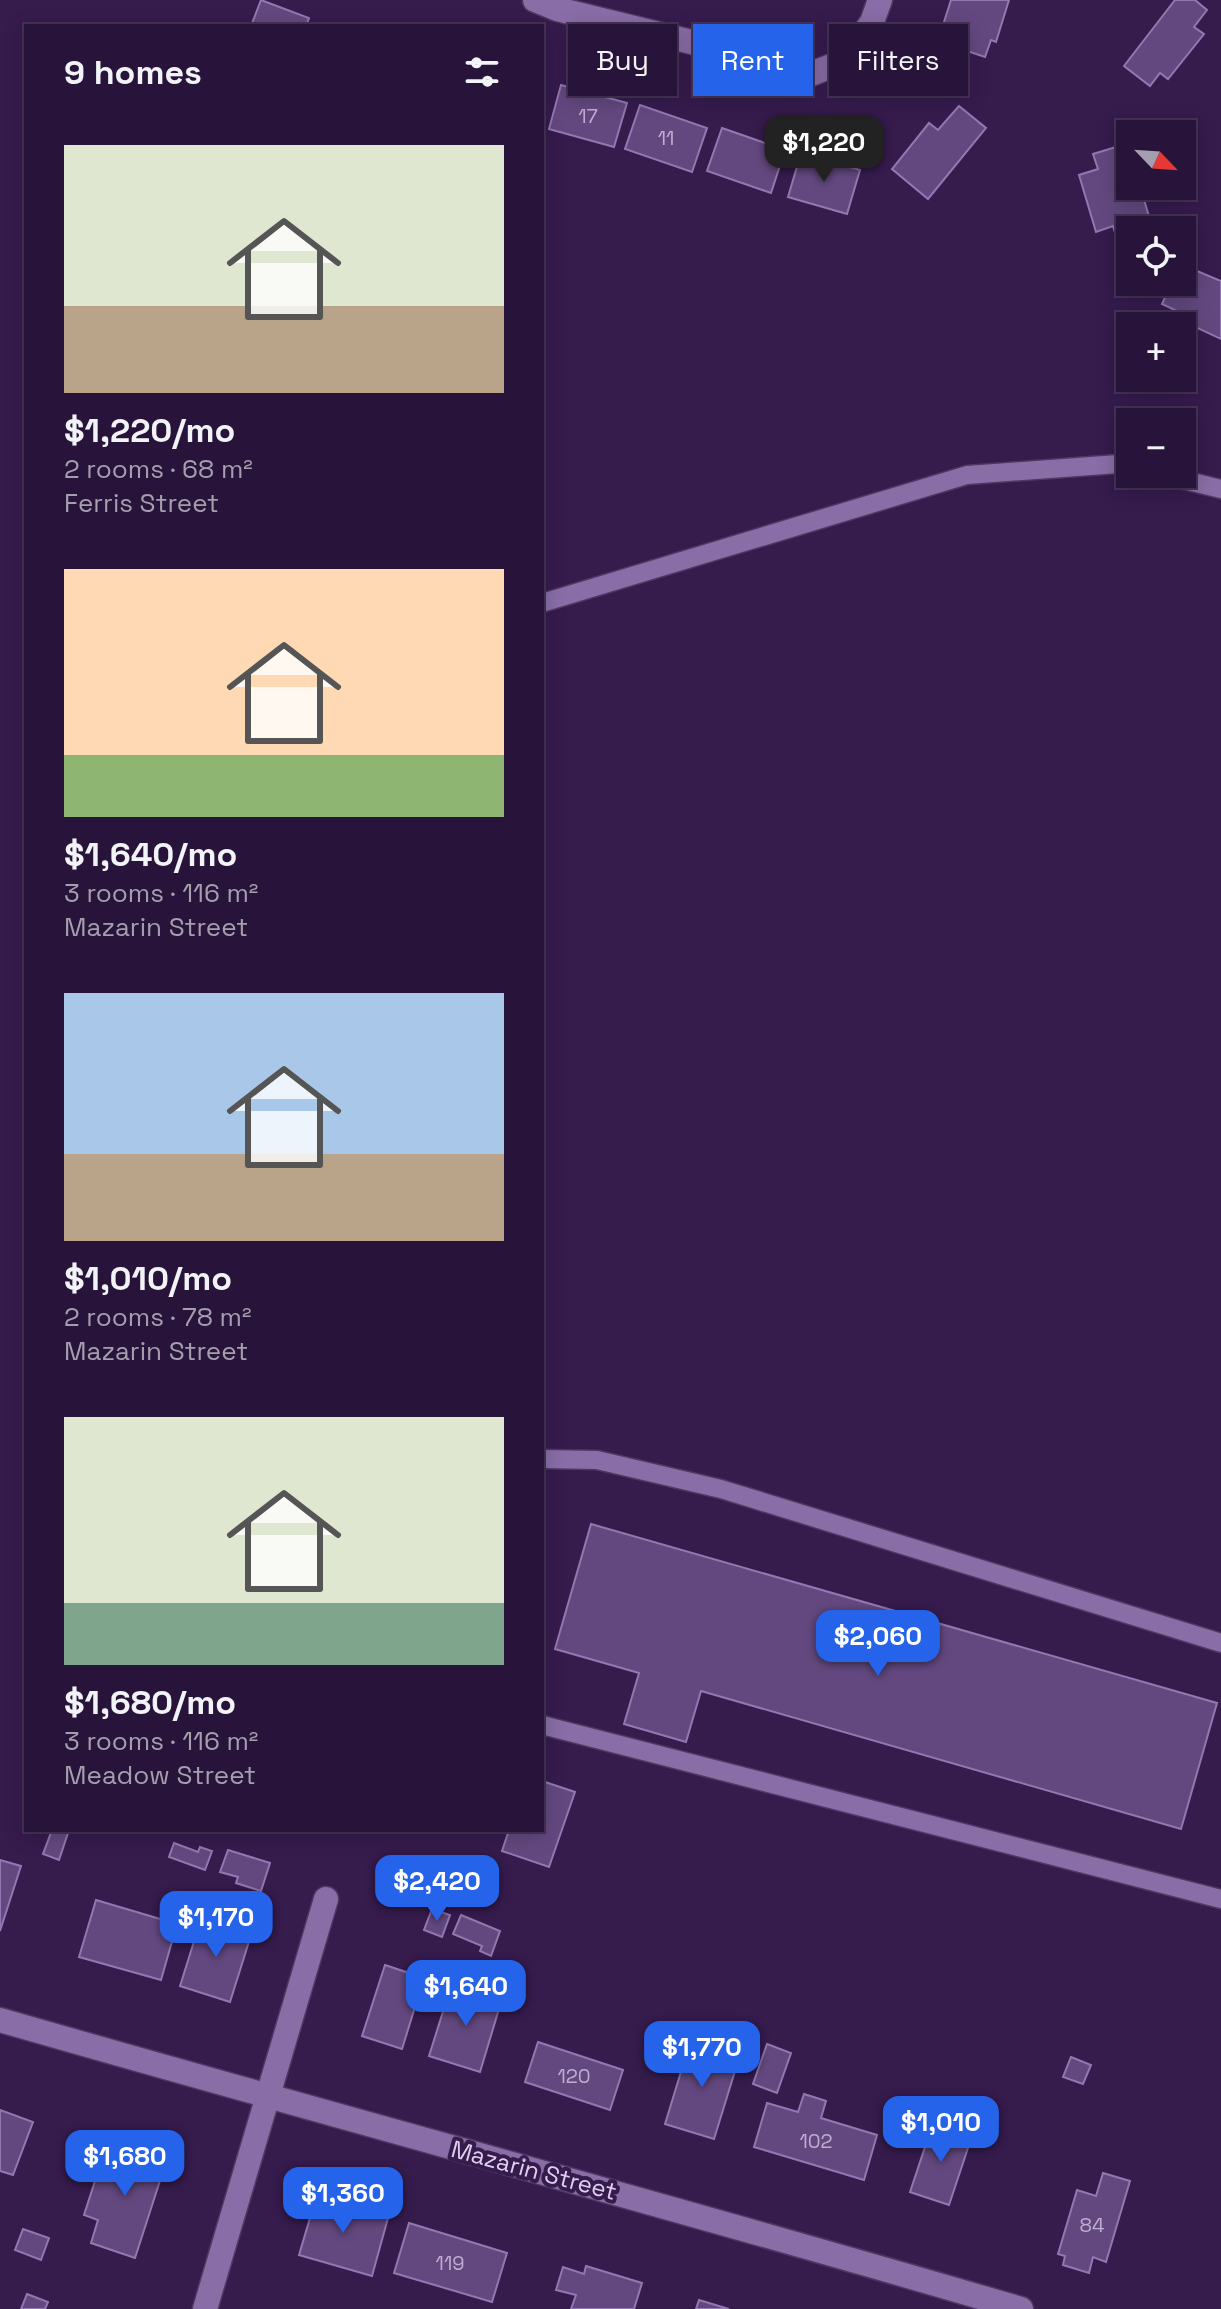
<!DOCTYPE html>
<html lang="en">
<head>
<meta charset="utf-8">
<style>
	:root { --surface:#28143a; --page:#342145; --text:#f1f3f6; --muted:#a59eaf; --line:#443354; --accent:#2563eb }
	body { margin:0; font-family:"Space Grotesk",sans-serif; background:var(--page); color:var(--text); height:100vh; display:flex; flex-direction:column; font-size:30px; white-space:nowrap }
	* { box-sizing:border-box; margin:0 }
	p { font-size:26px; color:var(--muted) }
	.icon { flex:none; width:44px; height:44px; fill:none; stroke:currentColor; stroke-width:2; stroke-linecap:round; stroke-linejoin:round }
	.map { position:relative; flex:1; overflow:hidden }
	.sheet { position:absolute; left:24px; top:24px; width:520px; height:1808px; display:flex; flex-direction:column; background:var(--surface); border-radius:0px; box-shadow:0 4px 20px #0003,0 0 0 2px var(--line) }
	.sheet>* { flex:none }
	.top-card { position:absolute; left:568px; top:24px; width:532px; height:72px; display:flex; gap:16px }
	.needle { width:52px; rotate:115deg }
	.tools { position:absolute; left:1116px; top:120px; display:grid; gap:16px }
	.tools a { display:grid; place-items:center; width:80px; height:80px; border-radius:0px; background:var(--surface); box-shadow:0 4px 20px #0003,0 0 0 2px var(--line); font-size:40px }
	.price { position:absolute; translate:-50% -68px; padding:0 18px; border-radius:16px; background:var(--accent); color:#fff; font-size:26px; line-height:52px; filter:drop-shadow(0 2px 4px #0008) }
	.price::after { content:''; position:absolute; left:50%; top:48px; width:24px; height:18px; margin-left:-12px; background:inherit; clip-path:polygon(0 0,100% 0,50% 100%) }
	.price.current { background:#222; color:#fff }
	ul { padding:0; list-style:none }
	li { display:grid; align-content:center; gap:16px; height:424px; padding:0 40px }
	li span { display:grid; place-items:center; height:248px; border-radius:0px; color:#555 }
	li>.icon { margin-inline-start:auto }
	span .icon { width:144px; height:144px; fill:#fffc; stroke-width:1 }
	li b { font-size:34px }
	h2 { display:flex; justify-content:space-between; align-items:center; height:96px; padding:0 40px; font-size:34px }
	.pill { padding:0 28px; border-radius:0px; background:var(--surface); box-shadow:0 4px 20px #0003,0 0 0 2px var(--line); font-size:28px; line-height:72px }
	.pill.current { background:var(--accent); color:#fff }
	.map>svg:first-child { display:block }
</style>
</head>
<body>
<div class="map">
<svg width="1221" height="2309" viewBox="0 0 1221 2309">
	<rect width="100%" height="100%" fill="#361b4d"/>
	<g fill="#63487f" stroke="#9377b2" stroke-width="2">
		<polygon points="261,0 309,18 306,26 251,26"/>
		<polygon points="951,0 1009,0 996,42 991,40 985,57 952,46 958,30 943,25"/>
		<polygon points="1175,0 1195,0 1207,10 1194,27 1204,34 1168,79 1160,73 1150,86 1124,66"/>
		<polygon points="561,85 627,103 614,147 549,129"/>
		<polygon points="640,105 707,128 692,172 625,149"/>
		<polygon points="959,106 986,128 928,199 892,169 929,123 938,130"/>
		<polygon points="722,128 785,150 771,193 707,171"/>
		<polygon points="1129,143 1130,186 1140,186 1153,230 1130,230 1130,240 1118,243 1113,226 1096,232 1079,175 1098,169 1093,154"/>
		<polygon points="801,153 860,170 847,214 788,197"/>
		<polygon points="1197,271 1221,281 1221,339 1174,317 1177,311 1162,304 1172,282 1182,282 1182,280 1191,284"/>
		<polygon points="591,1524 1217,1703 1181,1829 701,1691 686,1742 624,1724 639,1673 555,1649"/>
		<polygon points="542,1781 575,1792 549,1867 502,1851 509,1830 542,1830"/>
		<polygon points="52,1830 69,1830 59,1860 43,1854"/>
		<polygon points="174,1843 198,1852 200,1847 212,1851 205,1870 169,1857"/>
		<polygon points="228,1850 270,1863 261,1891 236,1883 238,1877 220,1872"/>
		<polygon points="0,1860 21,1866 0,1931"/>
		<polygon points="96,1900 177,1924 161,1980 79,1957"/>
		<polygon points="432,1909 450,1915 442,1937 424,1930"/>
		<polygon points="461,1915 500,1931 491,1956 480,1951 482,1946 453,1934"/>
		<polygon points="202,1916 252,1932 230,2002 180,1986"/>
		<polygon points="385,1965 424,1978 402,2049 362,2036"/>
		<polygon points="452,1983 502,1999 480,2072 429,2056"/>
		<polygon points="691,2039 740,2055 714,2139 665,2124"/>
		<polygon points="538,2042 623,2070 610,2110 525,2082"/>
		<polygon points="767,2044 791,2053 777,2093 753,2084"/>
		<polygon points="1071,2057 1091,2065 1083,2084 1063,2077"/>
		<polygon points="804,2094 826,2101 821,2118 877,2135 864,2180 754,2147 767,2103 798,2112"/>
		<polygon points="0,2110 33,2122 13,2175 0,2171"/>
		<polygon points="933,2123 972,2136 949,2205 910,2192"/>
		<polygon points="119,2140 168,2156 135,2258 91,2243 98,2220 84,2215 96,2178 105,2180"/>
		<polygon points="1103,2173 1130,2181 1106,2262 1093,2257 1089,2273 1063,2265 1065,2256 1058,2254 1077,2190 1096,2196"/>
		<polygon points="318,2191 352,2201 350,2207 388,2218 372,2276 299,2255"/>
		<polygon points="409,2223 507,2253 492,2302 394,2273"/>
		<polygon points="23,2229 49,2238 41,2260 15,2250"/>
		<polygon points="586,2266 642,2283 634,2309 571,2309 576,2295 556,2290 563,2267 584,2274"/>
		<polygon points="27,2294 48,2302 45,2309 21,2309"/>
		<polygon points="699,2300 729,2309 696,2309"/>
	</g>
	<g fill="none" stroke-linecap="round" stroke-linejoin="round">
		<g stroke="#4f3763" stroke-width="21">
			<g id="service">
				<polyline points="1160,474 1221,489"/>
				<polyline points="542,603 967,475 1118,464 1130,467"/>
				<polyline points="542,1459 597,1460 721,1489 1221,1643"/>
				<polyline points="542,1725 1221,1899"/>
			</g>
		</g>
		<g stroke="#4f3763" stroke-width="27">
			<g id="minor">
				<polyline points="535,0 557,9 720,49 806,76 844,61 872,22 880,0"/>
				<path d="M0,2020C340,2118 682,2209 1021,2309"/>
				<polyline points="205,2309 326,1899"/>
			</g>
		</g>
		<use href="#service" stroke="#896da7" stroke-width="18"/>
		<use href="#minor" stroke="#896da7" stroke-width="24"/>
	</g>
	<g text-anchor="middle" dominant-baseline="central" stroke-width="8" stroke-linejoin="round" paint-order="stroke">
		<g font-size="20" fill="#bfadd3">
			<text x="588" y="116">17</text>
			<text x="666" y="138">11</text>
			<text x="574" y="2076">120</text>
			<text x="816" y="2141">102</text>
			<text x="1092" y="2225">84</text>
			<text x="450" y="2263">119</text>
		</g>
		<g font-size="24" fill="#decfef" stroke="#361b4d">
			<text transform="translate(534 2170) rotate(15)">Mazarin Street</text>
		</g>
	</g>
</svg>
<div class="tools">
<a><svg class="needle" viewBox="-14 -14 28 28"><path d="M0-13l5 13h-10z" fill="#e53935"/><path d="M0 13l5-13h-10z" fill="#a59eaf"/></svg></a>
<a><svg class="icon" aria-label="locate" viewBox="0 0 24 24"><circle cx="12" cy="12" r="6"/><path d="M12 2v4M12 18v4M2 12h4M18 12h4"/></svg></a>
<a>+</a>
<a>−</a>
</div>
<b class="price current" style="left:824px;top:184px">$1,220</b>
<b class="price" style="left:878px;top:1678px">$2,060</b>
<b class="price" style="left:437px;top:1923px">$2,420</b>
<b class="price" style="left:216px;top:1959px">$1,170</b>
<b class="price" style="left:466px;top:2028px">$1,640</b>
<b class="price" style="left:702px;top:2089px">$1,770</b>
<b class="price" style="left:941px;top:2164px">$1,010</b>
<b class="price" style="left:125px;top:2198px">$1,680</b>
<b class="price" style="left:343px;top:2235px">$1,360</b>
<div class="top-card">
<a class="pill">Buy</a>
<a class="pill current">Rent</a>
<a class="pill">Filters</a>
</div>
<section class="sheet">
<h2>9 homes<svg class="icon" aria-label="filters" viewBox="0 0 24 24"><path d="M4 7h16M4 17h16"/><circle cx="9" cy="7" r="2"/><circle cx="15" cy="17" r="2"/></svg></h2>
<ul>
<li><span style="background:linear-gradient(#dfe7d0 65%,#b9a48a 0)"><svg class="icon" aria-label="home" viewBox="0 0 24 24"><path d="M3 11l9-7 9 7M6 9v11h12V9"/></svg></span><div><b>$1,220/mo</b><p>2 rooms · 68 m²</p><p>Ferris Street</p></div></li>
<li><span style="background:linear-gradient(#ffd9b3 75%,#8fb573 0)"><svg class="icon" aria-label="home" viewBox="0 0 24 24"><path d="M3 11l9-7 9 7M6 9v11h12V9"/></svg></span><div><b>$1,640/mo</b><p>3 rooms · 116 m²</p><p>Mazarin Street</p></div></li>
<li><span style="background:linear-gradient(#a9c7e8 65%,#b9a48a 0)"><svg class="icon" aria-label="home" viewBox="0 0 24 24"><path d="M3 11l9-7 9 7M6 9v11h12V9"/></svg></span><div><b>$1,010/mo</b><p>2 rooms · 78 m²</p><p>Mazarin Street</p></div></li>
<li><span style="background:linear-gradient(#dfe7d0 75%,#7fa58c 0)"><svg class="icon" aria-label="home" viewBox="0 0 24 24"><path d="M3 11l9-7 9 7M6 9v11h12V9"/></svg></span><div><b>$1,680/mo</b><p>3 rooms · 116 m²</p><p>Meadow Street</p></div></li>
</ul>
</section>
</div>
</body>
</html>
